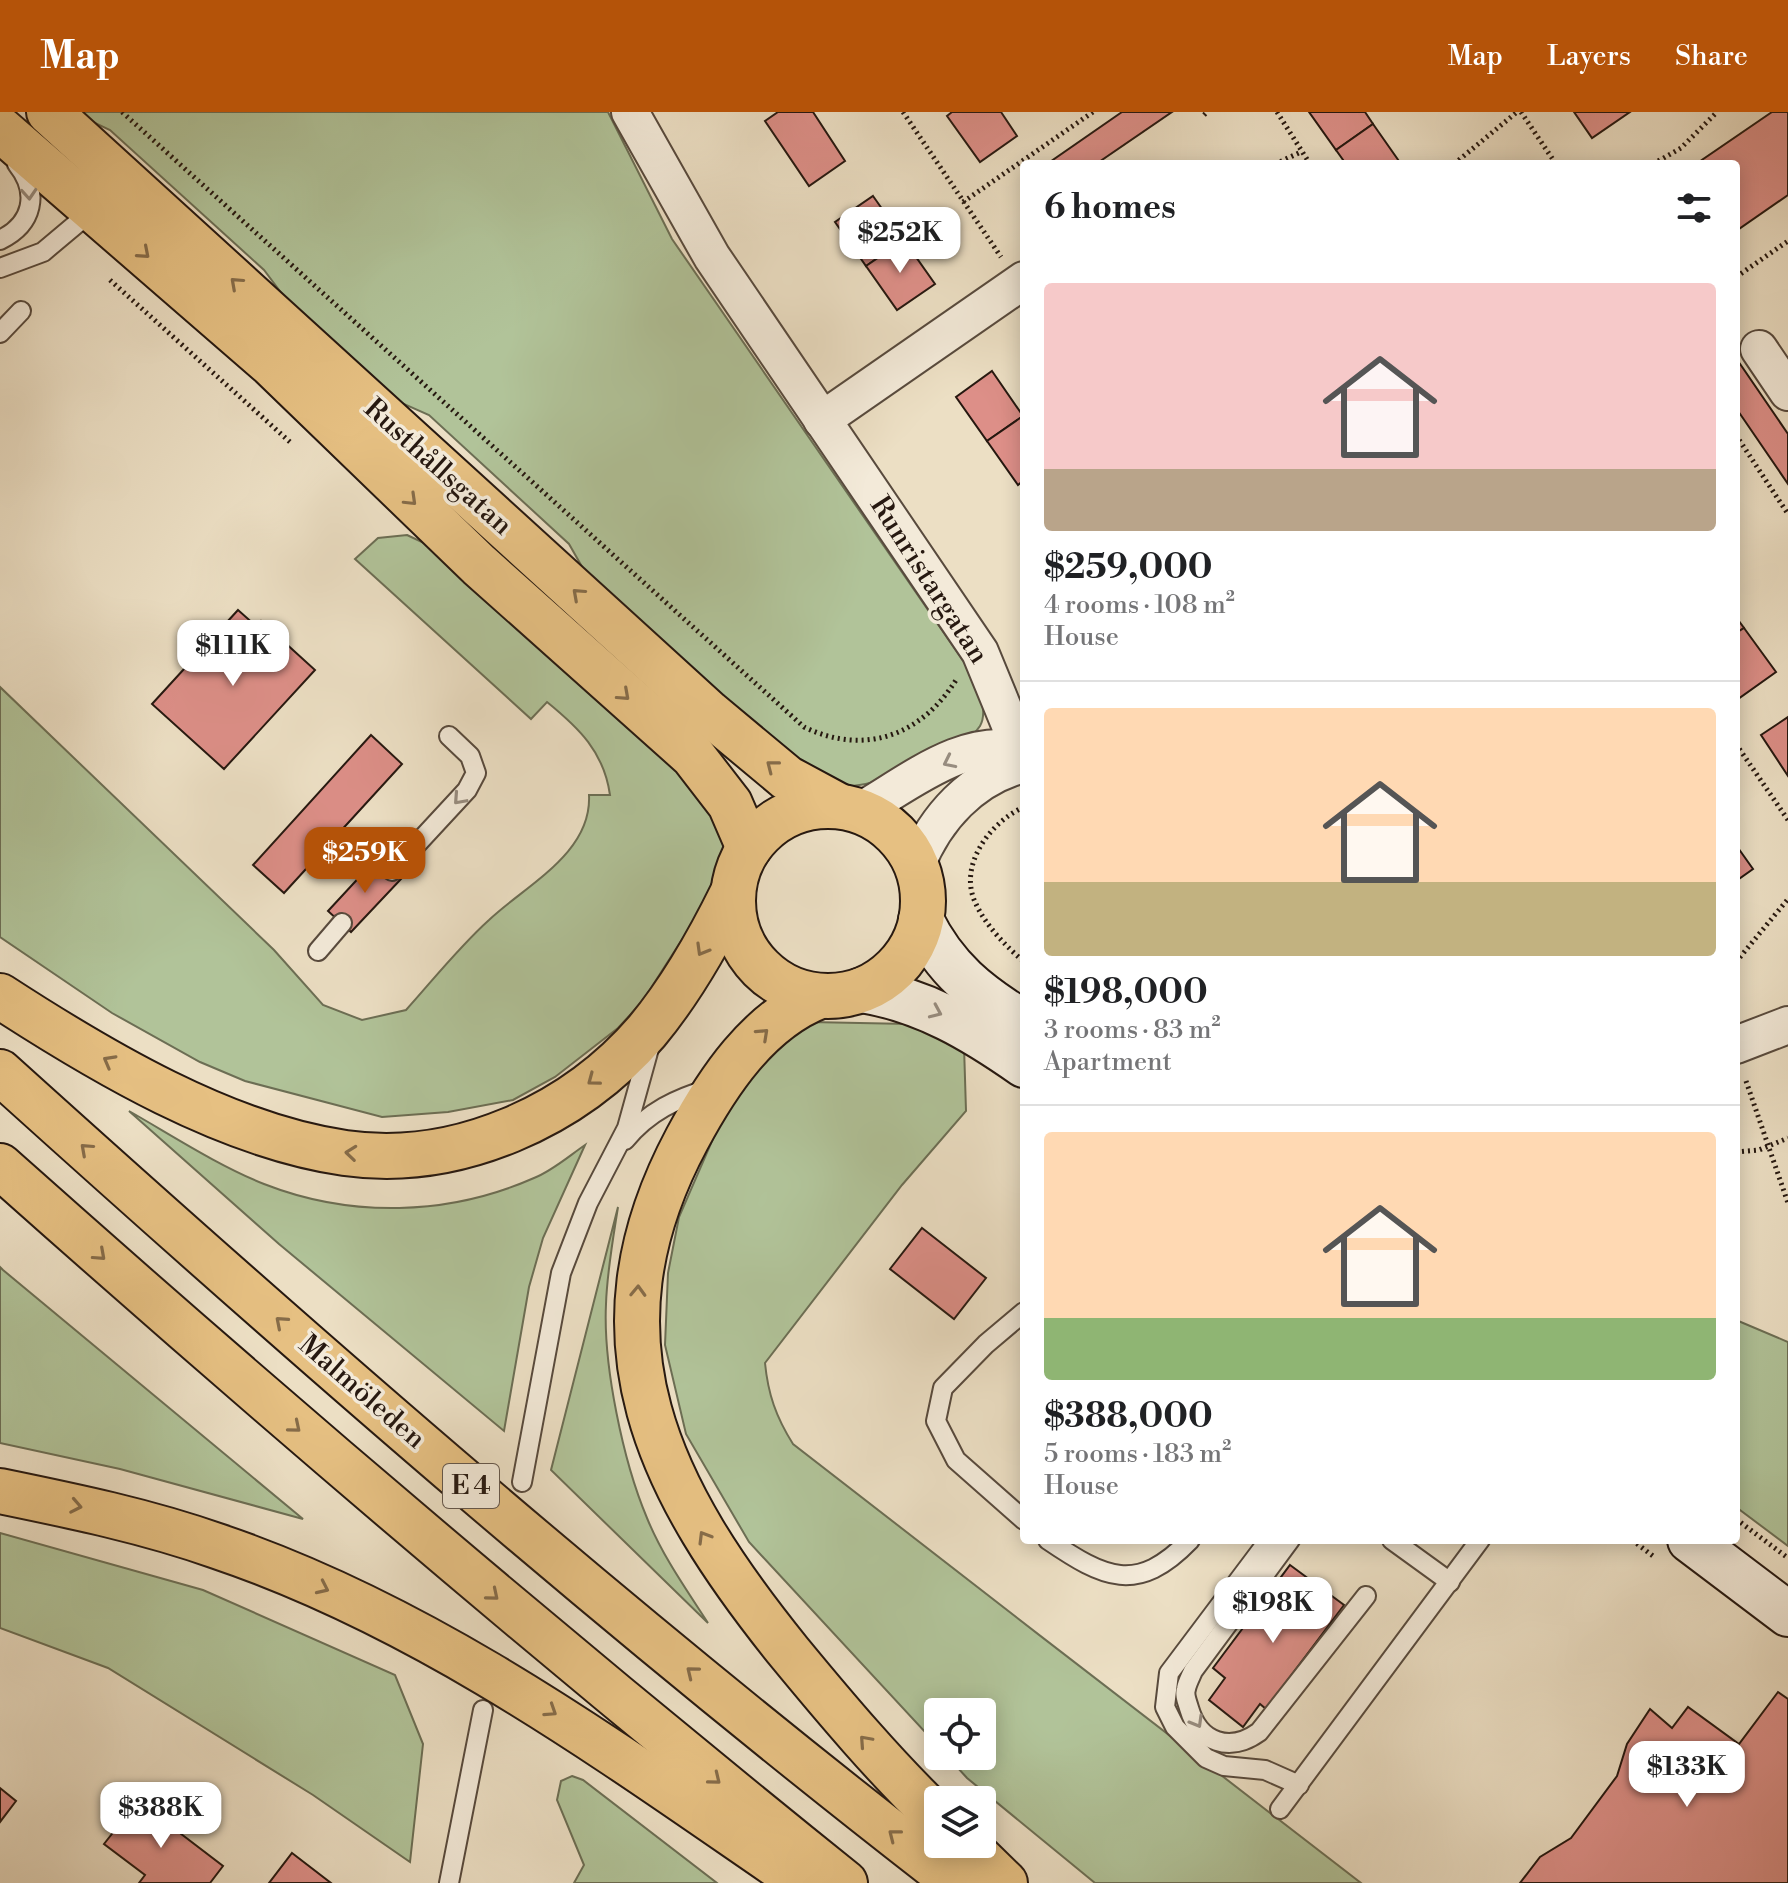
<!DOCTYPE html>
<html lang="en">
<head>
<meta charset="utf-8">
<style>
	:root { --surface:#fff; --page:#f6f6f6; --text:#202124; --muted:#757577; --line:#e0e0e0; --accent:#b45309 }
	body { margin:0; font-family:"Libre Bodoni",serif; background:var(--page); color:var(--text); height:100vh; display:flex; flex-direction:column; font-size:30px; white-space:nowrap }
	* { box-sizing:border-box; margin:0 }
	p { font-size:26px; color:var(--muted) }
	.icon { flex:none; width:44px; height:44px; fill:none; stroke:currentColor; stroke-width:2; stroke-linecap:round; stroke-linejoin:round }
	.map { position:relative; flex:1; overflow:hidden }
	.panel { position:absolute; left:1020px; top:48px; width:720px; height:1384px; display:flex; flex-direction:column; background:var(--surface); border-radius:8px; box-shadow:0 4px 20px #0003 }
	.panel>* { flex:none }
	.fabs { position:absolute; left:924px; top:1586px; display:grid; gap:16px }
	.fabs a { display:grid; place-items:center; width:72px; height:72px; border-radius:8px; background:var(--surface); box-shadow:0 4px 20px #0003; font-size:40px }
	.price { position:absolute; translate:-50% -68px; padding:0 18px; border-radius:16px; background:#fff; color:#222; font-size:26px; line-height:52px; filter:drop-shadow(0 2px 4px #0008) }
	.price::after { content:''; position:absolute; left:50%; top:48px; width:24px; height:18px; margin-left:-12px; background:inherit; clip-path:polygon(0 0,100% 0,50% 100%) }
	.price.selected { background:var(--accent); color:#fff }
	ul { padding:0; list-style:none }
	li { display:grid; align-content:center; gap:16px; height:424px; padding:0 24px }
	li+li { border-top:2px solid var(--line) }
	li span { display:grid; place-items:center; height:248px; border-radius:8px; color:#555 }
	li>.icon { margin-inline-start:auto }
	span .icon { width:144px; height:144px; fill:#fffc; stroke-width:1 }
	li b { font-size:34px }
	h2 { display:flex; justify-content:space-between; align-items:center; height:96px; padding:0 24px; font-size:34px }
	header { display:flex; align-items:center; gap:48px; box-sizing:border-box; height:112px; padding:0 40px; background:var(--accent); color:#fff }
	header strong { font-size:38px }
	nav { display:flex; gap:44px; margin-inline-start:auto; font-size:28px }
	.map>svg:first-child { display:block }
</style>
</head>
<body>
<header>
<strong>Map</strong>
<nav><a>Map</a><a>Layers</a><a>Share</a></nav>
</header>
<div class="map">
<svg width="1788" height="1771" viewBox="0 0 1788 1771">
	<rect width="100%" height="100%" fill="#ecdfc4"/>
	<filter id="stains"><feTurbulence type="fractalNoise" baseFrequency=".0025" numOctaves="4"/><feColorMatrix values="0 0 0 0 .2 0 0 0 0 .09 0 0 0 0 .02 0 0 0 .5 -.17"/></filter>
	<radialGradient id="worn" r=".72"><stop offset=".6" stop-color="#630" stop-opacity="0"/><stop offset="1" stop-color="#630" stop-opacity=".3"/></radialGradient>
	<g fill="#b1c399" stroke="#6c6e54" stroke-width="2">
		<path d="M72,0H608L672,127L975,566C979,580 988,600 980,614C966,638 868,681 841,673C829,670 815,660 803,653L593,474L569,432L429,303L397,289L312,222L264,158L110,18Z"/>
		<path d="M407,423L439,438L690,663L726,725L722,754L706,790L642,890L618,916L555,965L513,988L448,1000L382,1005L245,969L200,950L112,901L0,825V575L274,838L323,893L362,908L406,898C433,868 459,835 489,808C526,773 592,741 589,683H610C604,640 579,616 547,590L531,607L355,447L378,426Z"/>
		<path d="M810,910L909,912L964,934L966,999L902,1073L765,1251C768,1282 776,1305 793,1332C982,1479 1171,1625 1361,1771H1095L967,1666L947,1644H982V1600H938V1634L749,1430L686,1322L665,1233L668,1161L679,1105L725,999L762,947Z"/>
		<path d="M129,999C173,1024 217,1053 264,1072C351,1106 448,1104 534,1066C552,1059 569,1044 585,1033L543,1126L529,1175L504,1319L279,1132Z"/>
		<path d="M618,1095C613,1127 607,1160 606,1192C603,1253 623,1349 647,1406C662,1443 686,1477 708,1511L551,1358Z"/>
		<polygon points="0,1155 3,1158 303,1407 120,1357 0,1331"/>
		<polygon points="1736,1208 1788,1230 1788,1434 1736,1395"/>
		<polygon points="0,1421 203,1478 395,1563 423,1632 410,1750 313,1683 108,1556 0,1516"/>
		<polygon points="572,1664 583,1668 717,1771 574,1771 584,1753 557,1688 561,1669"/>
	</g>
	<g fill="#dd8f88" stroke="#261810" stroke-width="2">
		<polygon points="778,0 813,0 845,49 809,74 765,9"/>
		<polygon points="952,0 1001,0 1017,24 980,50 947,4"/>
		<polygon points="1122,0 1172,0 1096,52 1047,52"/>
		<polygon points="1309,0 1365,0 1373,12 1336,38"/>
		<polygon points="1574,0 1630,0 1592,26"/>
		<polygon points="1772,0 1788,0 1788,83 1736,119 1736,52 1696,52"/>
		<polygon points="1373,12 1401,52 1346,52 1336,38"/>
		<polygon points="873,84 904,128 866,154 835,110"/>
		<polygon points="904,128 935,172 897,198 866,154"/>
		<polygon points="1736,246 1788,322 1788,372 1736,296"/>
		<polygon points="992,259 1023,304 987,329 956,285"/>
		<polygon points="1023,304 1024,368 1018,373 987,329"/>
		<polygon points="238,498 256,514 261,509 315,558 224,657 152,592"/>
		<polygon points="1736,505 1744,516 1736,521"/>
		<polygon points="1744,516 1776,560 1738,587 1736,521"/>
		<polygon points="1788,605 1788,664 1761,623"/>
		<polygon points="371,623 402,652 284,781 253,753"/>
		<polygon points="1736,733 1753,757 1736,769"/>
		<polygon points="378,745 401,767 351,820 328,799"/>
		<polygon points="922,1116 986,1166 954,1207 890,1157"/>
		<polygon points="1290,1453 1344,1493 1266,1597 1260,1592 1243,1615 1209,1588 1225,1566 1213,1556"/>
		<polygon points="1778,1580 1788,1587 1788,1771 1520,1771 1540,1745 1571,1726 1617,1664 1627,1632 1650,1597 1672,1616 1688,1595 1739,1632"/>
		<polygon points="0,1676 16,1689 0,1710"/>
		<polygon points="138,1689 223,1754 210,1771 139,1771 145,1763 104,1732"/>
		<polygon points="292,1741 331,1771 269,1771"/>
	</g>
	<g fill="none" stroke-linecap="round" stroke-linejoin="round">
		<g stroke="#584a3d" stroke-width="22">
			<g id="service">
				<path d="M0,128C33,112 40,81 17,52"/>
				<polyline points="0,156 43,140 93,98"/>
				<polyline points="0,221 21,199"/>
				<polyline points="392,759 467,678 476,661 470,644 449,624"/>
				<polyline points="318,839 342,811"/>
				<path d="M625,1028C649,999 676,987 711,976"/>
				<polyline points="1024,1200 986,1232 943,1276 936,1309 956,1348 1024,1408"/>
				<polyline points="522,1370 561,1161 588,1091 627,1016 650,933"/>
				<path d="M1048,1428C1104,1466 1137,1483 1190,1428"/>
				<polyline points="1269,1428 1169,1561 1165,1595 1175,1615 1206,1646 1224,1654 1265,1658 1299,1673"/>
				<path d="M1290,1428L1193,1559C1191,1564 1187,1571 1186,1577C1184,1583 1187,1589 1189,1596C1199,1631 1230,1641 1259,1620L1366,1484"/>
				<polyline points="1392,1428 1450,1470"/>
				<polyline points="1280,1697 1480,1428"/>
				<polyline points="449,1771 483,1598"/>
			</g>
		</g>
		<g stroke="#584a3d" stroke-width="40">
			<g id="minor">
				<polyline points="630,0 712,145 980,540 1010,613 1015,654"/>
				<polyline points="1759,237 1788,280"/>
				<polyline points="822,308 1024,168"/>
				<path d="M860,699C906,673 968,621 1024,640"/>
				<path d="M916,754C935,706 972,665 1024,652"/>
				<polyline points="1736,933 1788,913"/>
			</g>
		</g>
		<g stroke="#261810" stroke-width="48">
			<g id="secondary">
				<path d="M921,808C945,857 978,883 1024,911"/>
				<path d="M862,878C924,888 974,918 1024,953"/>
				<polyline points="1690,1428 1788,1502"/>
			</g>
		</g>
		<g stroke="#261810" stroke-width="48">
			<g id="primary">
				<polyline points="49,0 709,601 787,666 839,694"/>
				<polyline points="0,17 270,251 479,453 693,644 730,692 749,736"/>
				<circle cx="828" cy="789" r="95"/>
			</g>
		</g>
		<g stroke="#261810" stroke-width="48">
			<g id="motorway">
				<path d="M0,884C100,949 226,1024 345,1041C457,1057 574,1004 647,919C682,877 709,829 733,780"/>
				<path d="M820,884C758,908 717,971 687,1027C580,1227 659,1379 789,1540C836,1597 884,1654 938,1706"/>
				<path d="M0,960C310,1240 625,1515 956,1771"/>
				<path d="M0,1054C276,1300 557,1539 845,1771"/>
				<path d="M0,1379C73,1394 146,1409 217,1434C433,1507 617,1644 803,1771"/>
				<polyline points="965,1732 1005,1771"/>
			</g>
		</g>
		<g stroke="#261810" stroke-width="5" stroke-dasharray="2 4" stroke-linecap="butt">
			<path d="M122,0L804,615C864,644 921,624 956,568"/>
			<polyline points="903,0 1001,145"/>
			<polyline points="1277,0 1310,52"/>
			<polyline points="1521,0 1556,52"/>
			<polyline points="1204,3 1207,0"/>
			<polyline points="1275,52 1301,40"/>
			<polyline points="1454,52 1517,0"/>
			<polyline points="1653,52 1681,36 1717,0"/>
			<polyline points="963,90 1093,0"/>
			<polyline points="1736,165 1788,129"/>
			<polyline points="110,168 290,330"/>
			<polyline points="1736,323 1788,402"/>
			<polyline points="1736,632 1788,708"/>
			<path d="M1024,695C990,710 957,754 976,792C986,814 1006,834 1024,850"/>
			<polyline points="1736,850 1788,787"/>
			<polyline points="1746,969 1788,1091"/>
			<polyline points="1736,1040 1759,1038 1788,1026"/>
			<polyline points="1736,1407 1788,1446"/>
			<polyline points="1632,1428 1653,1444"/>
		</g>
		<use href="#service" stroke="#f3ead9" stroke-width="18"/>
		<use href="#minor" stroke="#f3ead9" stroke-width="36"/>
		<use href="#secondary" stroke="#f3ead9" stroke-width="44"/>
		<use href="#primary" stroke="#e6c082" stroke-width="44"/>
		<use href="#motorway" stroke="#e6c082" stroke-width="44"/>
	</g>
	<defs><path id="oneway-chevron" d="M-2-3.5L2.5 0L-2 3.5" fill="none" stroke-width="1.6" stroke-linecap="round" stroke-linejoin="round" transform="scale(2)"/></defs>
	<g stroke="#978c7f">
		<use href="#oneway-chevron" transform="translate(29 82) rotate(86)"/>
		<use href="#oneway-chevron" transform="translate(949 650) rotate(154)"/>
		<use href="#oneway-chevron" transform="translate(459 687) rotate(132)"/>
		<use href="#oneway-chevron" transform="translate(936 900) rotate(24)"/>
		<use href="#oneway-chevron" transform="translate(1197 1610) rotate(60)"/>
	</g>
	<g stroke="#866c49">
		<use href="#oneway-chevron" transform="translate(144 141) rotate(41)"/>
		<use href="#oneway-chevron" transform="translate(236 171) rotate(-138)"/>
		<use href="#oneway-chevron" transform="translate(411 388) rotate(44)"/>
		<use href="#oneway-chevron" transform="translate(578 482) rotate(-138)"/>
		<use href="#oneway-chevron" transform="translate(624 583) rotate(42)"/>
		<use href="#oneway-chevron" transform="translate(772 654) rotate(-142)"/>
		<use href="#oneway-chevron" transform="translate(702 838) rotate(120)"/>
		<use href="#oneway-chevron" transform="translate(763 922) rotate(-43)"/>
		<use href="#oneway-chevron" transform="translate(109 949) rotate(-151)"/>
		<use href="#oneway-chevron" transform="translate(593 968) rotate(143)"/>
		<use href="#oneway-chevron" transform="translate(86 1037) rotate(-138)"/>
		<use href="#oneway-chevron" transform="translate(351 1041) rotate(-174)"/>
		<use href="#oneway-chevron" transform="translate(100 1143) rotate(42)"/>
		<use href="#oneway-chevron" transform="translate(638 1179) rotate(-88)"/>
		<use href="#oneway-chevron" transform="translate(281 1210) rotate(-139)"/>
		<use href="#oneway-chevron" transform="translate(295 1315) rotate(40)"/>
		<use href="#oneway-chevron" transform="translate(76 1394) rotate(11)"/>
		<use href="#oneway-chevron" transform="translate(704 1425) rotate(-121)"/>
		<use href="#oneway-chevron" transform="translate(323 1476) rotate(25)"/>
		<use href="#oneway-chevron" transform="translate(493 1483) rotate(40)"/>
		<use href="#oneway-chevron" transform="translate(692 1560) rotate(-141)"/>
		<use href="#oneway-chevron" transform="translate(551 1599) rotate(33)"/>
		<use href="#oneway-chevron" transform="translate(865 1629) rotate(-132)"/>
		<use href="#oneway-chevron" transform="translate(715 1667) rotate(39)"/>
		<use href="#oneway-chevron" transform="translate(894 1723) rotate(-142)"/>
	</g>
	<g text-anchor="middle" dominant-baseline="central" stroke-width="7" stroke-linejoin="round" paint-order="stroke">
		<rect fill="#f3ead9" stroke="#64574c" stroke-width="2" x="443" y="1352" width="56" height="44" rx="6"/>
		<g font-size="26" font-weight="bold" fill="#261810">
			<text x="471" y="1374">E 4</text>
		</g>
		<g font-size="28" fill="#261810" stroke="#f3ead9">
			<text transform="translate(438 355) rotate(42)">Rusthållsgatan</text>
			<text transform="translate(929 468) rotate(57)">Runristargatan</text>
			<text transform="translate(362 1280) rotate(41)">Malmöleden</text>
		</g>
	</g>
	<rect width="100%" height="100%" filter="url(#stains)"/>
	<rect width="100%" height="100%" fill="url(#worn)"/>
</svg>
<div class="fabs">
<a><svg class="icon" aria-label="locate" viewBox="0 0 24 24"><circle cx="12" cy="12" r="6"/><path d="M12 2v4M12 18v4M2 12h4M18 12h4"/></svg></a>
<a><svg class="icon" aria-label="layers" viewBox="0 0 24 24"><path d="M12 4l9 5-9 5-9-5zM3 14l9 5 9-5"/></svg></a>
</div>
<b class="price" style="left:900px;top:163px">$252K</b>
<b class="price" style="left:233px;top:576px">$111K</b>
<b class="price selected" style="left:365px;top:783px">$259K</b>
<b class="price" style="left:1273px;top:1533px">$198K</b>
<b class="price" style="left:1687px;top:1697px">$133K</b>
<b class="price" style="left:161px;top:1738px">$388K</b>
<section class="panel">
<h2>6 homes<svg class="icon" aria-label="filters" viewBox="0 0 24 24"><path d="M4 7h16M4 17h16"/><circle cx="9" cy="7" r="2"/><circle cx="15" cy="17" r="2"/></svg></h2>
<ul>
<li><span style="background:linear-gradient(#f6c9c9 75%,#b9a48a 0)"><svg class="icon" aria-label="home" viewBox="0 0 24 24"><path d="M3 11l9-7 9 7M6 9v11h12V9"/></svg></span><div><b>$259,000</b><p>4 rooms · 108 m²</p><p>House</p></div></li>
<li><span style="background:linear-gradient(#ffd9b3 70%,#c2b280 0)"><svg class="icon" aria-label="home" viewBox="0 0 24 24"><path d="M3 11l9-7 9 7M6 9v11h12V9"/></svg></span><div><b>$198,000</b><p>3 rooms · 83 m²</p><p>Apartment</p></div></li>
<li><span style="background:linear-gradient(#ffd9b3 75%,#8fb573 0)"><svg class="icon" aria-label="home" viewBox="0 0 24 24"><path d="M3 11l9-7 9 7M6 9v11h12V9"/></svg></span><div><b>$388,000</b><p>5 rooms · 183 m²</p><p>House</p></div></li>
</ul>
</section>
</div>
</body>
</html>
